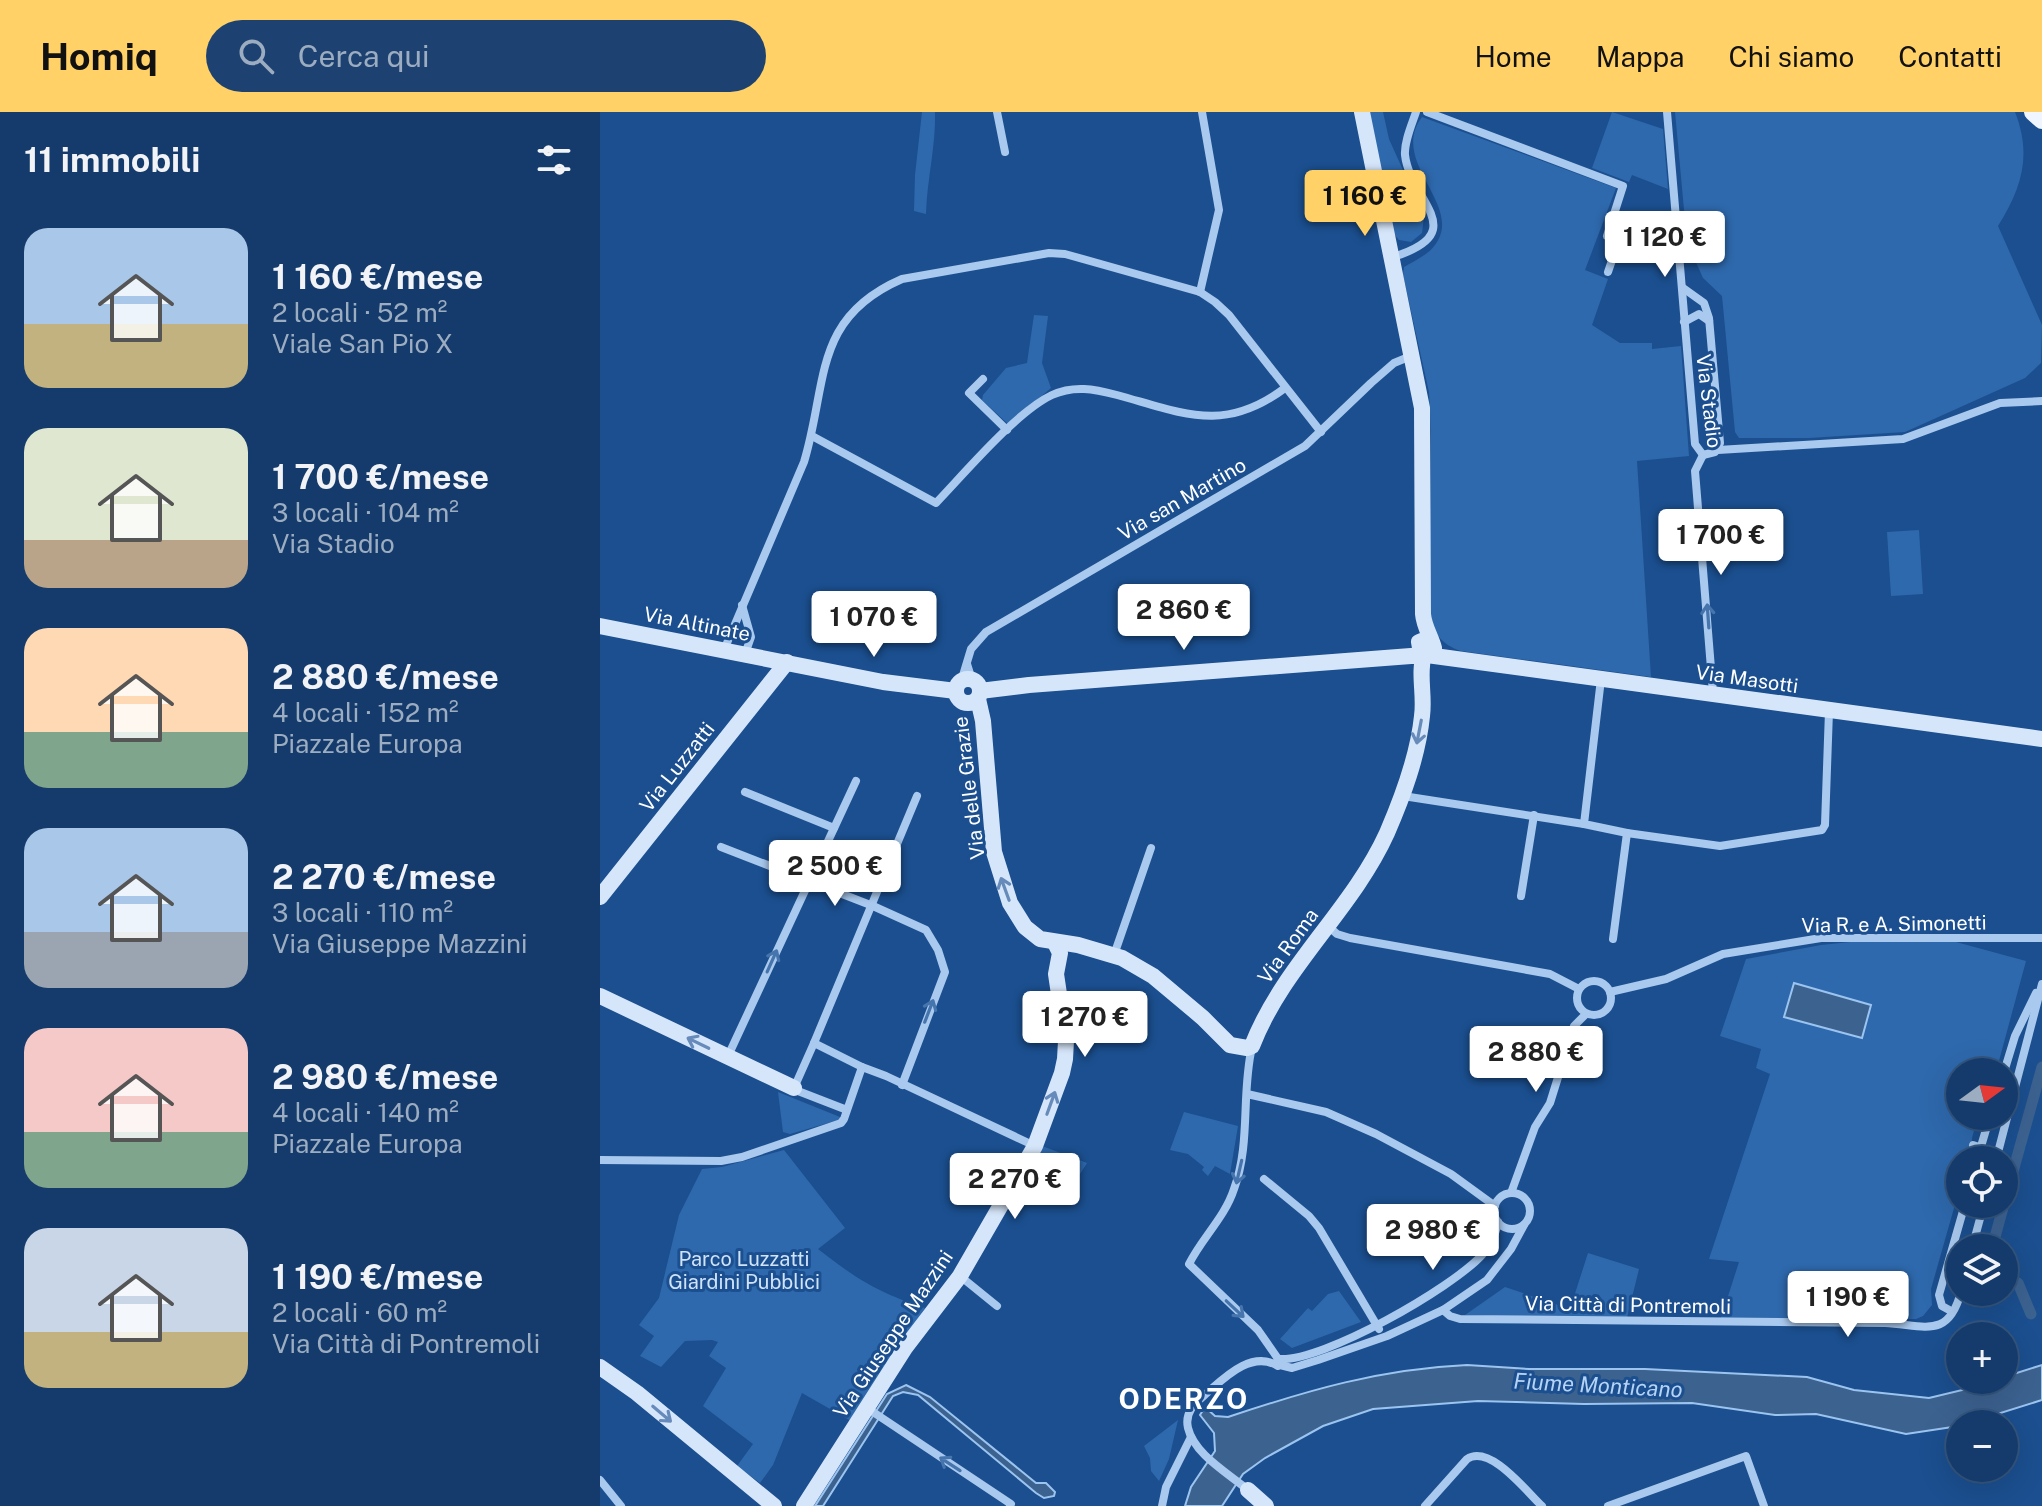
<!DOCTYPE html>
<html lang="it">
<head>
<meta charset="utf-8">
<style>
	:root { --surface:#143b6b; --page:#1d4271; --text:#f1f3f6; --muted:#9dadc1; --line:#33557e; --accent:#ffd166 }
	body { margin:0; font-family:"Public Sans",sans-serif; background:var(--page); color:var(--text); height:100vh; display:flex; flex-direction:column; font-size:30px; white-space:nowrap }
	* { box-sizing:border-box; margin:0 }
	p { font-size:26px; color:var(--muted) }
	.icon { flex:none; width:44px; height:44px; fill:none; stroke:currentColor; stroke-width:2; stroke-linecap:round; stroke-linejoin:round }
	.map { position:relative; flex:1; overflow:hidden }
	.panel { display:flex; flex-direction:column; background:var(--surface); width:600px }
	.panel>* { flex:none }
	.needle { width:52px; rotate:75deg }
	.controls { position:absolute; left:1346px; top:946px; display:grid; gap:16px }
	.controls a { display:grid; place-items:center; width:72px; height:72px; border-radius:50%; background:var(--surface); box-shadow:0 8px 32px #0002,0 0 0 2px var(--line); font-size:40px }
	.price { position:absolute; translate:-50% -68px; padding:0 18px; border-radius:8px; background:#fff; color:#222; font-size:26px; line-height:52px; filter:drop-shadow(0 2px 4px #0008) }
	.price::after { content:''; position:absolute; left:50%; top:48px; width:24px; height:18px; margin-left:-12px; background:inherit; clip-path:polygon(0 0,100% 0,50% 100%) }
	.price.active { background:var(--accent); color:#111 }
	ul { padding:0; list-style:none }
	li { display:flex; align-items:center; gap:24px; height:200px; padding:0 24px }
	li span { display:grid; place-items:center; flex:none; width:224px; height:160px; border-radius:24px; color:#555 }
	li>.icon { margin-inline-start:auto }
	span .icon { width:96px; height:96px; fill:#fffc; stroke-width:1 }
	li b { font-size:34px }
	h2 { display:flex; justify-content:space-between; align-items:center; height:96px; padding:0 24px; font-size:34px }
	header { display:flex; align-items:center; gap:48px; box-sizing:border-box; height:112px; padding:0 40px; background:var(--accent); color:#111 }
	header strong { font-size:38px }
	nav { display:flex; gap:44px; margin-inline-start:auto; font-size:28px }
	.search { width:560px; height:72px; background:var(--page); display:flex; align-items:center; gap:20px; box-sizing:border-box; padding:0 28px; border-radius:44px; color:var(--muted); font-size:30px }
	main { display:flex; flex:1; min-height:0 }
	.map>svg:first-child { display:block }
</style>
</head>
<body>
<header>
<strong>Homiq</strong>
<div class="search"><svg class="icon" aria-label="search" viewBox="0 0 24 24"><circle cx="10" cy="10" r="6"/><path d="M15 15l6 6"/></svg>Cerca qui</div>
<nav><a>Home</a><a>Mappa</a><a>Chi siamo</a><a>Contatti</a></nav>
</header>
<main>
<section class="panel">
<h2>11 immobili<svg class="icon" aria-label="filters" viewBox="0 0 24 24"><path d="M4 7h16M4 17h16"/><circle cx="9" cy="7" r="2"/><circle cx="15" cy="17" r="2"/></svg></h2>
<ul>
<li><span style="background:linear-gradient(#a9c7e8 60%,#c2b280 0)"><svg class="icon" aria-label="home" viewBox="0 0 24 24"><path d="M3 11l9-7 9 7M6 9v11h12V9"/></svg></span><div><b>1 160 €/mese</b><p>2 locali · 52 m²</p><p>Viale San Pio X</p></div></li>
<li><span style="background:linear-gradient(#dfe7d0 70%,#b9a48a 0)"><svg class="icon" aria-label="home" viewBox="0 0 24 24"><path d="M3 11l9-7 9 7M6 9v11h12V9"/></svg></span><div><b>1 700 €/mese</b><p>3 locali · 104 m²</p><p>Via Stadio</p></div></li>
<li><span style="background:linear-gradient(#ffd9b3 65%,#7fa58c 0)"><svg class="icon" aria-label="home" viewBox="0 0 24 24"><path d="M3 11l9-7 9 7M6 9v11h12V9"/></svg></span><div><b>2 880 €/mese</b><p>4 locali · 152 m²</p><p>Piazzale Europa</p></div></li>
<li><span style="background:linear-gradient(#a9c7e8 65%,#9aa5b1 0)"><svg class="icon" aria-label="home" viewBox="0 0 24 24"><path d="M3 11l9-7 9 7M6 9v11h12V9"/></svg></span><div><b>2 270 €/mese</b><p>3 locali · 110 m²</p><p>Via Giuseppe Mazzini</p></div></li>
<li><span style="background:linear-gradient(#f6c9c9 65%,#7fa58c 0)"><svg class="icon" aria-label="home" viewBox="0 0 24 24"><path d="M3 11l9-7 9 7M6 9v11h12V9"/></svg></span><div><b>2 980 €/mese</b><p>4 locali · 140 m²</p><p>Piazzale Europa</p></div></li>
<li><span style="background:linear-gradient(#c9d6e8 65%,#c2b280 0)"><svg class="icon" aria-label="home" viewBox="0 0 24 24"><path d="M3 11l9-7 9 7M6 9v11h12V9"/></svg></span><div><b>1 190 €/mese</b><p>2 locali · 60 m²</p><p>Via Città di Pontremoli</p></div></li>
</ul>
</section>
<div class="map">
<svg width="1442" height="1394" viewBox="0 0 1442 1394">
	<rect width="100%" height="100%" fill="#1b4f8f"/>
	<g fill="#2e69ad">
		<path d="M322,0H335C336,34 327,67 326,102L314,99L315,63Z"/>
		<polygon points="770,0 783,0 789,27 824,105 822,121 811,130 799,128 793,121"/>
		<polygon points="1012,0 1063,17 1068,77 1032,63 1029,70 992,56"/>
		<path d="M1075,0H1415C1432,43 1422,76 1398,114L1442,213L1441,251L1425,266L1305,320L1209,326H1139L1135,320L1122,184L1103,166L1087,130Z"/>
		<path d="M822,5L1016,76L985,158L1008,167L992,213L1020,231H1052V237L1081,234L1089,344L1037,349L1051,565L861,539C840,532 834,521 829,500L831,319L829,280L803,163L804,155C814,149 828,143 835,133C865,93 788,50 822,5Z"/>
		<polygon points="434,203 448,204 442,251 451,276 408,312 382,288 383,283 406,256 427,251"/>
		<polygon points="1319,418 1323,482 1291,484 1287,420"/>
		<polygon points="1270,828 1356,830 1426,849 1396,960 1360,960 1360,1004 1378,1004 1372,1026 1371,1048 1360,1048 1360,1075 1331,1177 1332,1193 1323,1204 1316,1207 1121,1206 1139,1150 1109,1147 1170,962 1156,956 1161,937 1120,924 1146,847 1221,833"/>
		<polygon points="178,980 240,1005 242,1007 190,1022 183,1020"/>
		<polygon points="584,1000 638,1014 630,1062 615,1054 608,1064 602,1058 604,1055 588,1042 570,1038"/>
		<polygon points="442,1034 487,1051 461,1092 426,1066"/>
		<path d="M184,1038L245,1116L218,1137C258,1168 277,1180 325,1196L251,1309L202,1281L173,1353L160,1371L137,1354L153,1332L103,1294L126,1256L109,1244L118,1230L112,1228L85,1229L61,1255L40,1244L54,1224L39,1213L59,1186L79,1103L102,1057L122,1055Z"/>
		<polygon points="988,1141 1039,1157 1026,1210 865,1203 905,1175 970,1197"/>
		<polygon points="739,1179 761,1210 692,1236 680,1227 708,1196 712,1199 728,1182"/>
		<polygon points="578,1308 569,1347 559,1369 551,1359 550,1346 544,1334"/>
	</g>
	<g fill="#3c6290" stroke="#9cc4f0" stroke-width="2">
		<polygon points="1194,871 1271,893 1262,926 1184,905"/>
		<path d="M867,1253L929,1257H1045L1207,1265L1254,1278L1329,1286L1404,1268V1265L1442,1253V1288L1359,1314L1306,1322L1216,1302L1175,1303L1092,1291L984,1292L878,1289L773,1297L723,1314L665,1346L643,1362L622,1394H585L591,1375L615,1339L614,1321L600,1303L605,1295L615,1304L628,1305C709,1278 780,1257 867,1253Z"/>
		<polygon points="306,1273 330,1285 436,1371 446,1371 455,1380 454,1384 444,1386 436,1381 318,1283 303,1280 293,1284 223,1394 215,1394 287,1282"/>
	</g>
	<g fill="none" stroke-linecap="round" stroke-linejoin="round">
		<g stroke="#3c6290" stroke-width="11">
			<polyline points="1404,1092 1442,955"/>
			<polyline points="1392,1136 1404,1092"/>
			<polyline points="1404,1165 1418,1171 1431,1202"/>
			<polyline points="1395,1185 1397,1180"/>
		</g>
		<g stroke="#a9c9ee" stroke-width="8">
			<polyline points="397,0 405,40"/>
			<polyline points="827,0 1023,74 1007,124 1019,128 1008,160"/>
			<polyline points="1067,0 1095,332 1103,343"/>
			<path d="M790,146C875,121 810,89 805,43C804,30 812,12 816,0"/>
			<polyline points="1083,176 1104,191 1109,206 1120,331 1115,340 1103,343"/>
			<polyline points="600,180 619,98 602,0"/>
			<polyline points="1084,210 1099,202 1109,209"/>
			<polyline points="383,267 369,281 407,318"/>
			<path d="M212,324L336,391C364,362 416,300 452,283C474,273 494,277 517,283C583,301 624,322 685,276"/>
			<polyline points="1118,338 1303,327 1400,291 1442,289"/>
			<polyline points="1103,343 1095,359 1113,581"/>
			<polyline points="142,493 151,525 145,542"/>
			<path d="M124,538L204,350C228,271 212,206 302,167L449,141L465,142L600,180L615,190L629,203L721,320"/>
			<polyline points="367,552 372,568"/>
			<polyline points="1001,567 984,712 1027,721 1013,827"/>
			<polyline points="361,570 371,537 386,520 705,334 771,271 794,251 811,244"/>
			<polyline points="145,680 234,716"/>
			<polyline points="803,684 984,712"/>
			<polyline points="1027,721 1120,734 1222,718 1225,713 1229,599"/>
			<polyline points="121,735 273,794 326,818 338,838 345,860 302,973"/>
			<polyline points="921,784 934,703"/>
			<polyline points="728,814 737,822 750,826 950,862 979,877"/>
			<polyline points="514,843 551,736"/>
			<circle cx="994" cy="886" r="17"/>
			<polyline points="1010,880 1066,867 1123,842 1221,826 1442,826"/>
			<polyline points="214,931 317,684"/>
			<polyline points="128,944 256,669"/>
			<polyline points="262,955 286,964 435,1034"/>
			<polyline points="1404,960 1415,924 1436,881"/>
			<polyline points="647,982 726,1000 776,1022 851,1062 895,1094"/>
			<polyline points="1373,1033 1398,1041"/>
			<polyline points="0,1048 121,1049 142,1045 241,1011 244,1007 262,955 214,931 194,976 198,979 247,998"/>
			<polyline points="1377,1048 1390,1004"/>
			<polyline points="1396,1048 1442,872"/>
			<polyline points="664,1067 709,1104 719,1116 779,1217"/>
			<circle cx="912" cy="1099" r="18"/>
			<polyline points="911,1081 935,1015 950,991 974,914 986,902"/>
			<polyline points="1372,1136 1384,1092"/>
			<polyline points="360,1164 397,1194"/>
			<path d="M843,1198L850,1204L860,1207L1285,1211C1324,1213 1348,1228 1361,1180"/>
			<polyline points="1351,1199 1342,1194 1339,1183 1365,1092"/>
			<path d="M679,1247C723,1250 852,1176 882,1143C891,1133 895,1124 898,1110"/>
			<polyline points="680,1253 692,1256 718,1248 787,1224 843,1198 887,1168 911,1137 924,1113"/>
			<polyline points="267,1296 411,1392 410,1394"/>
			<polyline points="0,1368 21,1394"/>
			<path d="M648,1378C628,1361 594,1342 588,1316C584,1299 597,1290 608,1280C625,1265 652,1238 678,1254L681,1251L658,1218L589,1152C602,1126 625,1105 634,1077C651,1031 641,981 652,935"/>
			<polyline points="562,1394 566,1375 591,1325"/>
			<path d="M825,1394L867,1347C890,1332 926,1379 942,1394"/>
			<polyline points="1008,1394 1146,1344 1164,1394"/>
		</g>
		<g stroke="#d6e6fa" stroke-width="16">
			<path d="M762,0L822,296L823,502C824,515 831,524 834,536L829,542L821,541L819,530L826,527L831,529"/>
			<polyline points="0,514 283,570 356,579"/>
			<polyline points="827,543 1442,627"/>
			<circle cx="368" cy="579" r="12"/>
			<path d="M378,587L383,609L394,740L410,791L425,815L440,827L478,833L522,846L553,864L603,906L630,933L647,936L652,934C683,854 752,798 787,721C803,684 818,644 822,604C825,584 818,561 824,543L429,573L380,579"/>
			<polyline points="0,785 187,550"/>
			<polyline points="0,884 194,976"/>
			<polyline points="0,1255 37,1281 174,1394"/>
			<polyline points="648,1378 666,1394"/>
			<polyline points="204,1394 305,1236 360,1164 435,1034 462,961 465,947 466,929 456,862 460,841 455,831"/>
		</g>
		<polyline stroke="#f0f6ff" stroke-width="18" points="1433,0 1442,8"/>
	</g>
	<defs><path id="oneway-shaft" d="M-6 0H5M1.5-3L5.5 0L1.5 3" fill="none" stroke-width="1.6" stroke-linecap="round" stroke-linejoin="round" transform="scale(2)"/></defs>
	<g stroke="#4674ac">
		<use href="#oneway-shaft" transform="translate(1108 504) rotate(-94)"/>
		<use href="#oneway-shaft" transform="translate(172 849) rotate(-66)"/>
		<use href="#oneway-shaft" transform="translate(329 899) rotate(-69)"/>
		<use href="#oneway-shaft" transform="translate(639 1060) rotate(103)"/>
		<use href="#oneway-shaft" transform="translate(635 1197) rotate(43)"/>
		<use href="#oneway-shaft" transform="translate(350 1352) rotate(-147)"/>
	</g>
	<g stroke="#668bba">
		<use href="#oneway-shaft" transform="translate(819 620) rotate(101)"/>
		<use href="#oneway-shaft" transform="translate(405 777) rotate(-110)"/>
		<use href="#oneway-shaft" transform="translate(98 931) rotate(-154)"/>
		<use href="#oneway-shaft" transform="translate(451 991) rotate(-70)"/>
		<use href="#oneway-shaft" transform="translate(62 1302) rotate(40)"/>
	</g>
	<g text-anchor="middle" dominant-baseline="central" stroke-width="6" stroke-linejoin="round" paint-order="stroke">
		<g font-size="20" fill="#fff" stroke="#1b4f8f">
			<text transform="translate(1109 289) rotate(83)">Via Stadio</text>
			<text transform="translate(582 387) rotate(-30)">Via san Martino</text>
			<text transform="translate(97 512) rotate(11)">Via Altinate</text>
			<text transform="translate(1147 567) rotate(8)">Via Masotti</text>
			<text transform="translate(77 655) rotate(-52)">Via Luzzatti</text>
			<text transform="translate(369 676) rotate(-97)">Via delle Grazie</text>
			<text transform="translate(1294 812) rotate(-1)">Via R. e A. Simonetti</text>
			<text transform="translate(688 834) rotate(-54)">Via Roma</text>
			<text transform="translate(1028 1193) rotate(1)">Via Città di Pontremoli</text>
			<text transform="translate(293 1222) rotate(-56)">Via Giuseppe Mazzini</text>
		</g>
		<g font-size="20" fill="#cfe3fa" stroke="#1b4f8f">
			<text x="144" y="1147">Parco Luzzatti<tspan x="144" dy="23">Giardini Pubblici</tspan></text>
		</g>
		<g font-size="22" font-style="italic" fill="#b5d3f5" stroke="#1b4f8f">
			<text transform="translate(998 1273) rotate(3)">Fiume Monticano</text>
		</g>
		<g font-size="28" font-weight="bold" letter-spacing="2" fill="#fff" stroke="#1b4f8f">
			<text x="584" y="1286">ODERZO</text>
		</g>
	</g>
</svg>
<div class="controls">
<a><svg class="needle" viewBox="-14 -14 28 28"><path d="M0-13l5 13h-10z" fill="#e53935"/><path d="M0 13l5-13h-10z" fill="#9dadc1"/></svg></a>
<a><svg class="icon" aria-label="locate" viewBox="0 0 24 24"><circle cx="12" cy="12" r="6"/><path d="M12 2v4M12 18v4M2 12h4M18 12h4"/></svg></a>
<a><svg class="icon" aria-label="layers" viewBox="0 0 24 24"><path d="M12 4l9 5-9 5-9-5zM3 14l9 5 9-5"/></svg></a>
<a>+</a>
<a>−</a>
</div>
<b class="price active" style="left:765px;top:126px">1 160 €</b>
<b class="price" style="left:1065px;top:167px">1 120 €</b>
<b class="price" style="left:1121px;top:465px">1 700 €</b>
<b class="price" style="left:584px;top:540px">2 860 €</b>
<b class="price" style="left:274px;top:547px">1 070 €</b>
<b class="price" style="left:235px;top:796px">2 500 €</b>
<b class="price" style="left:485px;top:947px">1 270 €</b>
<b class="price" style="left:936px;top:982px">2 880 €</b>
<b class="price" style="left:415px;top:1109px">2 270 €</b>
<b class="price" style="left:833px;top:1160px">2 980 €</b>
<b class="price" style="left:1248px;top:1227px">1 190 €</b>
</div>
</main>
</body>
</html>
